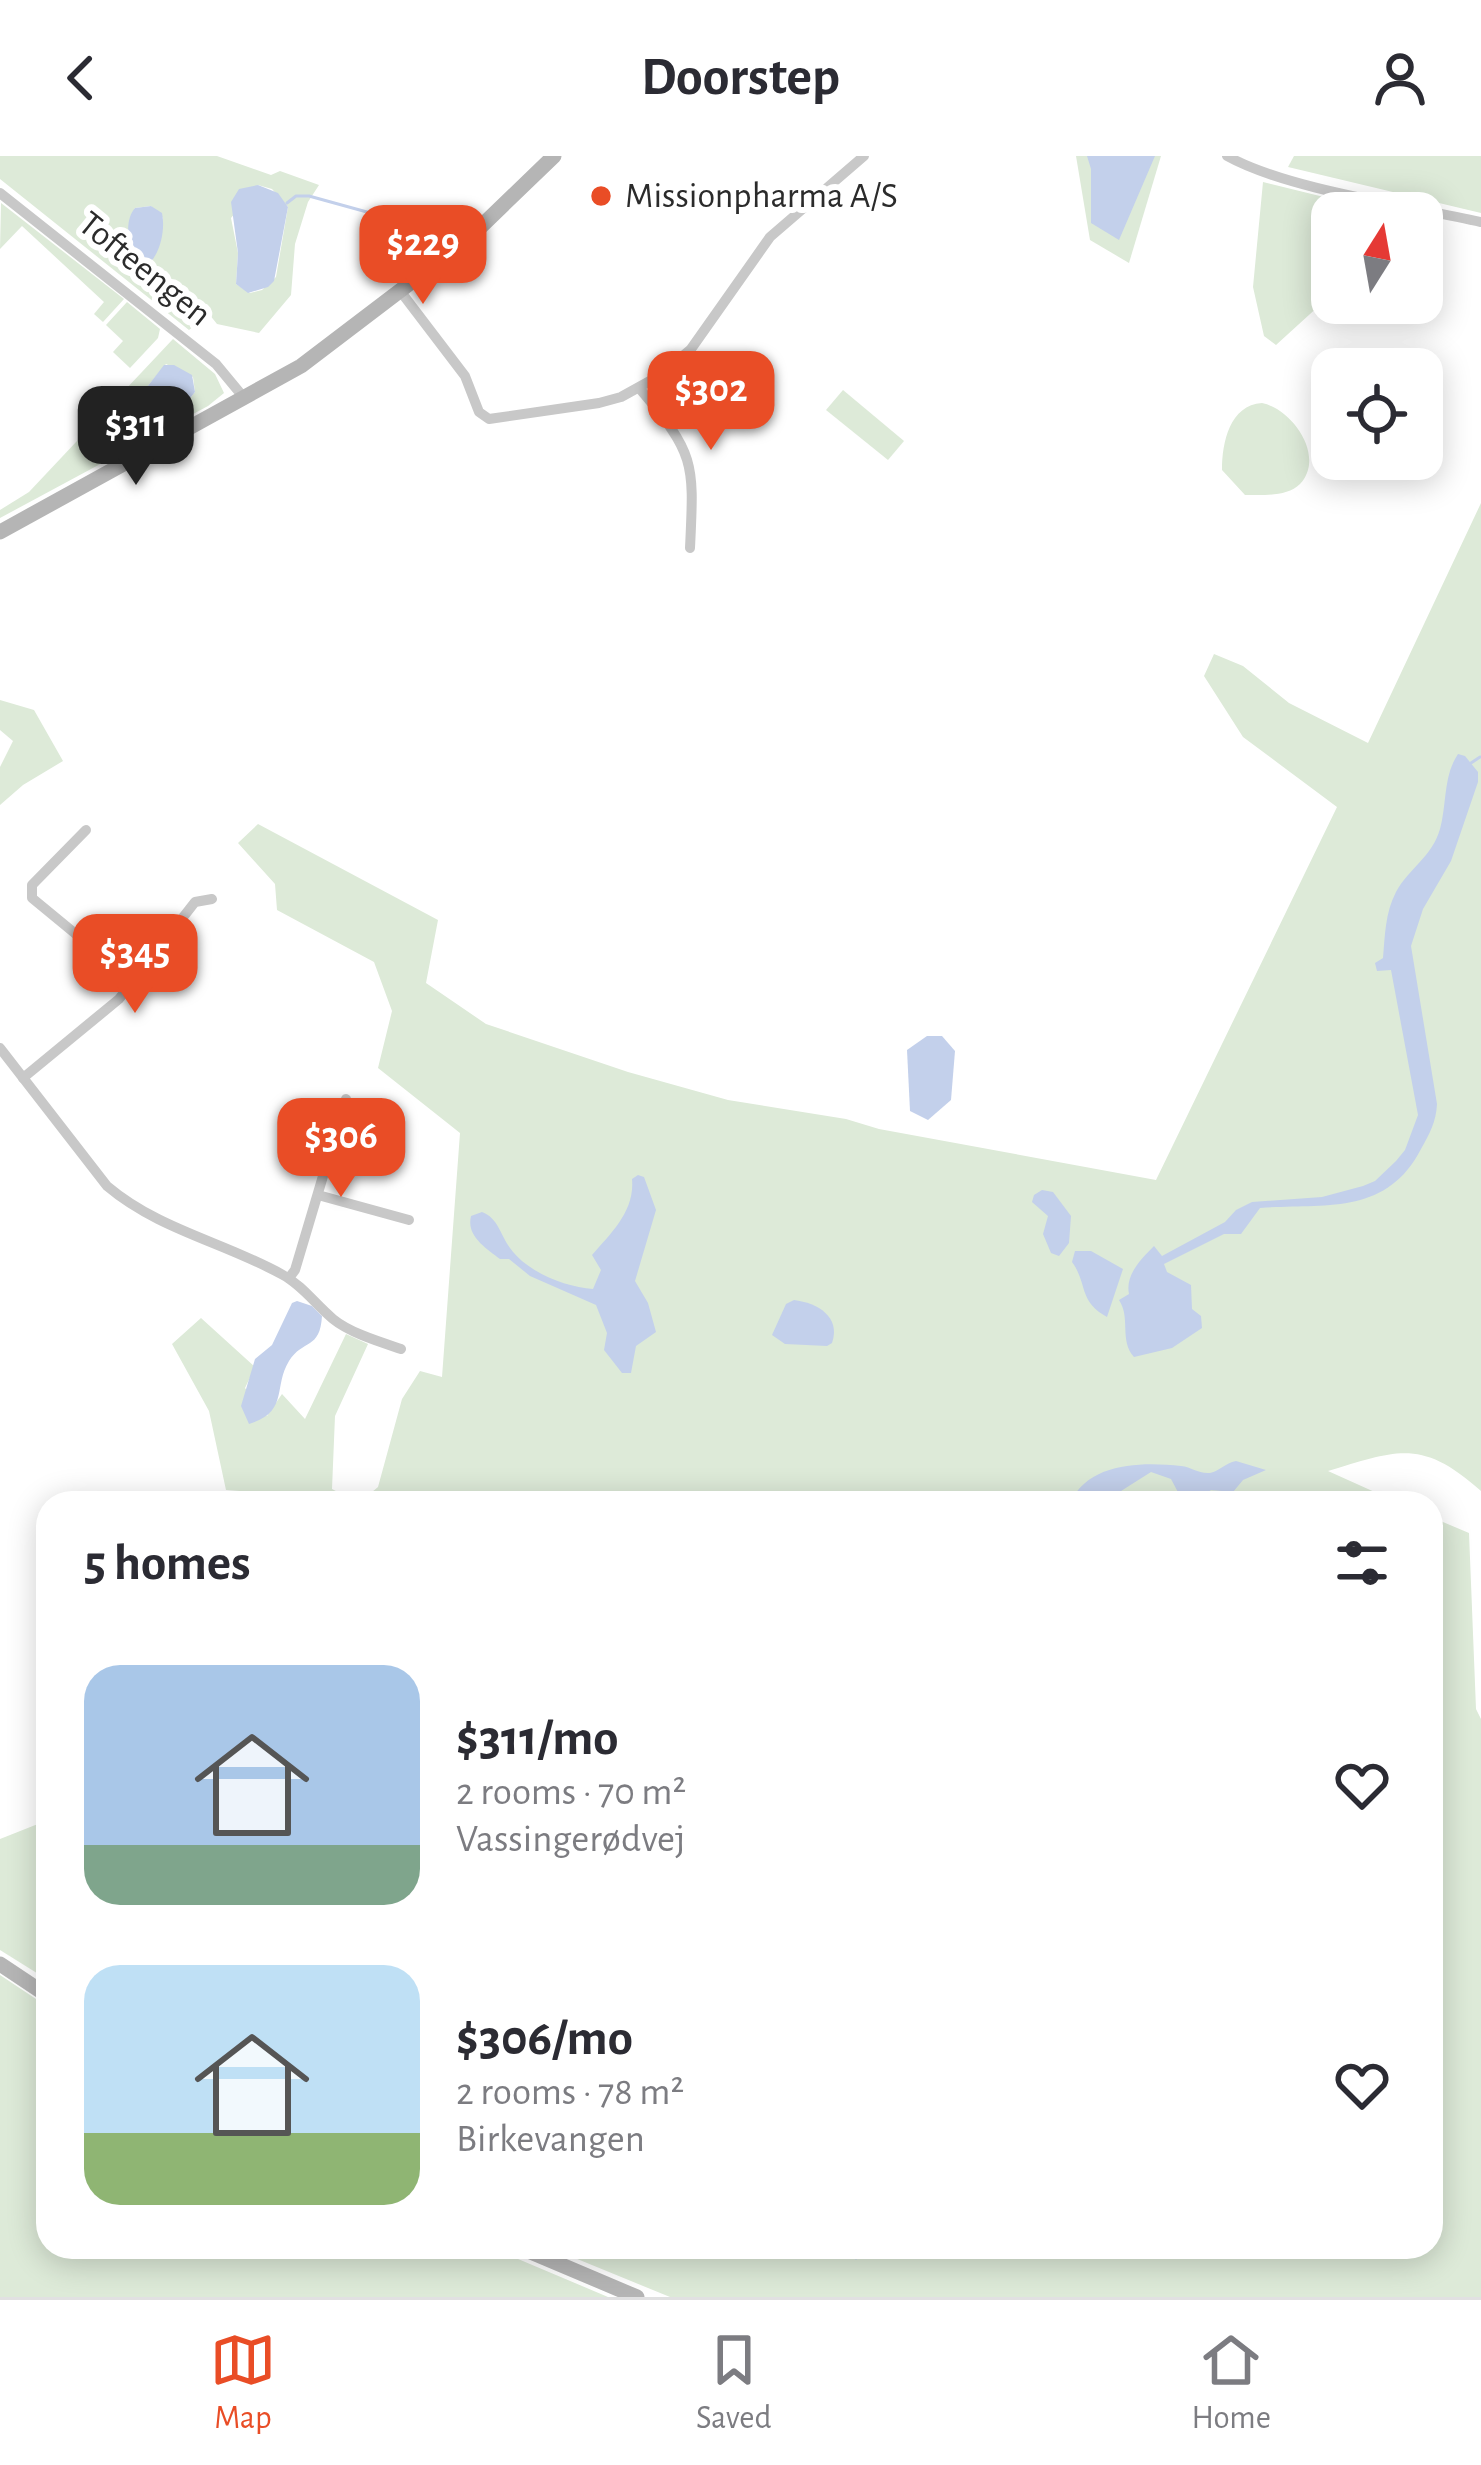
<!DOCTYPE html>
<html lang="en">
<head>
<meta charset="utf-8">
<style>
	:root { --surface:#fff; --page:#f7f7f7; --text:#2b2b33; --muted:#7c7c81; --line:#e1e1e2; --accent:#e94d26 }
	body { margin:0; font-family:"Alegreya Sans",sans-serif; background:var(--page); color:var(--text); height:100vh; display:flex; flex-direction:column; font-size:45px; white-space:nowrap }
	* { box-sizing:border-box; margin:0 }
	p { font-size:39px; color:var(--muted) }
	.icon { flex:none; width:66px; height:66px; fill:none; stroke:currentColor; stroke-width:2; stroke-linecap:round; stroke-linejoin:round }
	.map { position:relative; flex:1; overflow:hidden }
	.details { position:absolute; left:36px; top:1335px; width:1407px; height:768px; display:flex; flex-direction:column; background:var(--surface); border-radius:36px; box-shadow:0 6px 30px #0003 }
	.details>* { flex:none }
	.needle { width:78px; rotate:11deg }
	.controls { position:absolute; left:1311px; top:36px; display:grid; gap:24px }
	.controls a { display:grid; place-items:center; width:132px; height:132px; border-radius:24px; background:var(--surface); box-shadow:0 6px 30px #0003; font-size:60px }
	.price { position:absolute; translate:-50% -102px; padding:0 27px; border-radius:24px; background:var(--accent); color:#fff; font-size:39px; line-height:78px; filter:drop-shadow(0 3px 6px #0008) }
	.price::after { content:''; position:absolute; left:50%; top:72px; width:36px; height:27px; margin-left:-18px; background:inherit; clip-path:polygon(0 0,100% 0,50% 100%) }
	.price.selected { background:#222; color:#fff }
	ul { padding:0; list-style:none }
	li { display:flex; align-items:center; gap:36px; height:300px; padding:0 48px }
	li span { display:grid; place-items:center; flex:none; width:336px; height:240px; border-radius:36px; color:#555 }
	li>.icon { margin-inline-start:auto }
	span .icon { width:144px; height:144px; fill:#fffc; stroke-width:1 }
	li b { font-size:51px }
	h2 { display:flex; justify-content:space-between; align-items:center; height:144px; padding:0 48px; font-size:51px }
	header { display:flex; justify-content:space-between; align-items:center; height:156px; padding:0 48px; background:var(--surface); font-size:54px; font-weight:700 }
	.tabs { display:flex; justify-content:space-around; align-items:center; height:168px; border-top:3px solid var(--line); background:var(--surface); font-size:33px; color:var(--muted) }
	.tabs a { display:grid; justify-items:center; gap:6px }
	.tabs .selected { color:var(--accent) }
	.map>svg:first-child { display:block }
</style>
</head>
<body>
<header><svg class="icon" aria-label="back" viewBox="0 0 24 24"><path d="M15 5l-7 7 7 7"/></svg>Doorstep<svg class="icon" aria-label="person" viewBox="0 0 24 24"><circle cx="12" cy="8" r="4"/><path d="M4 21q1-7 8-7t8 7"/></svg></header>
<div class="map">
<svg width="1481" height="2141" viewBox="0 0 1481 2141">
	<rect width="100%" height="100%" fill="#fff"/>
	<g fill="#ddead8" fill-rule="evenodd">
		<path d="M0,0H217L271,19L280,15L319,29L308,46L295,88L291,139L259,177L217,168L209,158L189,174L0,23ZM258,29L272,33L288,51L276,121L262,134L250,137L236,128L238,97L231,62ZM151,50L163,62L152,105L141,111C129,95 125,69 135,52Z"/>
		<polygon points="1076,0 1161,0 1129,107 1090,84"/>
		<polygon points="1294,0 1481,0 1481,57 1288,11"/>
		<polygon points="1263,26 1389,57 1332,57 1332,138 1276,189 1264,180 1253,131"/>
		<polygon points="1,47 124,143 103,166 94,158 104,146 22,70 0,93"/>
		<polygon points="127,146 160,173 158,182 130,212 113,196 123,185 106,169"/>
		<path d="M173,183L215,218L224,237L208,250L0,362V354L29,336ZM166,208L193,221L195,236L183,251L141,269L140,256L132,249Z"/>
		<polygon points="843,234 904,285 888,304 826,254"/>
		<path d="M1262,247C1292,253 1326,300 1300,328C1287,341 1262,339 1245,339L1222,314C1222,286 1230,249 1262,247Z"/>
		<path d="M1481,347V1335C1422,1282 1397,1294 1328,1315L1399,1347H287L279,1338L226,1334L209,1255L172,1188L201,1162L255,1211L245,1232L267,1260L282,1238L305,1263L346,1178L368,1188L335,1260L332,1333L359,1347L378,1331L402,1243L420,1215L442,1221L460,977L378,912L392,855L374,806L277,754L275,728L238,687L258,668L438,764L426,827L486,868L628,916L728,944L846,963L879,973L1156,1024L1337,651L1243,581L1204,520L1214,498L1243,510L1289,547L1368,587Z"/>
		<polygon points="0,544 34,554 63,605 23,629 0,649 0,611 13,585 0,574"/>
		<polygon points="1431,1361 1469,1377 1476,1553 1481,1563 1481,2141 670,2141 548,2091 1431,2091"/>
		<polygon points="48,1664 48,1824 0,1794 0,1683"/>
		<polygon points="0,1819 48,1851 48,2091 490,2091 608,2141 0,2141"/>
	</g>
	<g fill="#c3d0eb">
		<polygon points="1087,0 1155,0 1119,84 1091,67 1091,13"/>
		<polygon points="258,29 278,37 288,51 274,125 268,131 248,137 236,128 238,97 231,46 239,33"/>
		<path d="M151,50L162,57C166,75 159,104 143,112C129,98 122,67 135,52Z"/>
		<polygon points="164,209 174,209 192,219 195,236 183,251 141,270 140,256 131,252"/>
		<path d="M1458,598L1465,600L1478,616V626L1451,705L1423,753L1411,790L1437,948C1436,966 1430,977 1421,993C1386,1061 1323,1047 1260,1052L1241,1078H1224L1164,1108L1167,1116L1191,1129L1192,1153L1201,1160L1202,1172L1172,1192L1134,1201C1119,1184 1131,1162 1119,1144L1129,1138C1125,1119 1141,1103 1154,1090L1162,1100L1225,1066L1236,1054L1252,1046L1322,1041L1363,1030L1375,1025L1396,1005L1405,994L1418,959L1391,814L1377,815L1375,807L1383,802C1385,780 1385,757 1396,736C1409,712 1432,701 1440,673C1447,648 1443,620 1458,598Z"/>
		<polygon points="927,880 942,880 955,895 951,944 928,964 910,955 907,894"/>
		<path d="M638,1019L644,1021L656,1054L635,1125L648,1147L656,1176L636,1190L631,1217H622L604,1194L607,1177L596,1149L530,1120L509,1103H500C486,1092 466,1080 471,1060L482,1056C498,1062 500,1078 510,1092C527,1116 565,1131 593,1133L601,1114L592,1099C611,1077 635,1055 632,1023Z"/>
		<polygon points="1042,1034 1053,1036 1071,1060 1069,1087 1059,1100 1051,1097 1043,1078 1048,1060 1032,1046 1034,1039"/>
		<path d="M1075,1095H1091L1123,1113L1107,1161C1078,1145 1088,1128 1072,1106Z"/>
		<path d="M794,1144C818,1147 841,1161 832,1187L827,1190L785,1188L772,1179L786,1148Z"/>
		<path d="M297,1145L312,1150L322,1160C320,1194 303,1183 289,1205C273,1231 289,1256 249,1268L241,1250L255,1203L272,1189L292,1147Z"/>
		<path d="M1236,1305L1266,1314L1243,1324L1233,1336L1211,1334L1194,1345L1180,1340L1171,1323L1151,1316L1121,1335L1116,1347H1070C1089,1306 1142,1306 1181,1310C1192,1311 1198,1318 1210,1317C1220,1315 1225,1307 1236,1305Z"/>
	</g>
	<g fill="none" stroke-linecap="round" stroke-linejoin="round">
		<g stroke="#c3d0eb" stroke-width="3">
			<polyline points="287,47 296,40 309,40 414,69"/>
			<polyline points="1471,607 1480,601"/>
			<polyline points="856,2102 860,2091"/>
		</g>
		<g stroke="#c8c8c8" stroke-width="10">
			<path d="M1227,0C1288,34 1410,50 1481,66"/>
			<polyline points="0,37 216,208 245,243"/>
			<polyline points="401,136 465,220 479,256 489,263 599,247 621,241 659,220 691,193 770,81 864,0"/>
			<path d="M640,233C696,299 694,307 690,392"/>
			<polyline points="86,674 32,729 32,742 134,826"/>
			<path d="M0,892L107,1030C159,1074 224,1086 283,1119C303,1130 315,1148 333,1163C350,1177 380,1186 401,1193"/>
			<polyline points="23,922 119,843 195,746 212,743"/>
			<polyline points="318,1039 409,1064"/>
			<polyline points="289,1122 295,1114 346,943"/>
		</g>
		<g stroke="#b5b5b5" stroke-width="15">
			<polyline points="0,376 301,210 468,83 554,0"/>
			<polyline points="0,1808 48,1840"/>
			<polyline points="519,2091 637,2141"/>
		</g>
	</g>
	<circle fill="#e94d26" stroke="#fff" stroke-width="4.5" cx="601" cy="40" r="12"/>
	<g text-anchor="middle" dominant-baseline="central" stroke-width="12" stroke-linejoin="round" paint-order="stroke">
		<g font-size="36" fill="#2b2b2b" stroke="#fff" text-anchor="start">
			<text x="625" y="40">Missionpharma A/S</text>
		</g>
		<g font-size="36" fill="#2b2b2b" stroke="#fff">
			<text transform="translate(145 113) rotate(39)">Tofteengen</text>
		</g>
	</g>
</svg>
<div class="controls">
<a><svg class="needle" viewBox="-14 -14 28 28"><path d="M0-13l5 13h-10z" fill="#e53935"/><path d="M0 13l5-13h-10z" fill="#7c7c81"/></svg></a>
<a><svg class="icon" aria-label="locate" viewBox="0 0 24 24"><circle cx="12" cy="12" r="6"/><path d="M12 2v4M12 18v4M2 12h4M18 12h4"/></svg></a>
</div>
<b class="price" style="left:423px;top:151px">$229</b>
<b class="price" style="left:711px;top:297px">$302</b>
<b class="price selected" style="left:136px;top:332px">$311</b>
<b class="price" style="left:135px;top:860px">$345</b>
<b class="price" style="left:341px;top:1044px">$306</b>
<section class="details">
<h2>5 homes<svg class="icon" aria-label="filters" viewBox="0 0 24 24"><path d="M4 7h16M4 17h16"/><circle cx="9" cy="7" r="2"/><circle cx="15" cy="17" r="2"/></svg></h2>
<ul>
<li><span style="background:linear-gradient(#a9c7e8 75%,#7fa58c 0)"><svg class="icon" aria-label="home" viewBox="0 0 24 24"><path d="M3 11l9-7 9 7M6 9v11h12V9"/></svg></span><div><b>$311/mo</b><p>2 rooms · 70 m²</p><p>Vassingerødvej</p></div><svg class="icon" aria-label="heart" viewBox="0 0 24 24"><path d="M12 20l-8-8c-3-5 5-10 8-4 3-6 11-1 8 4z"/></svg></li>
<li><span style="background:linear-gradient(#bfe0f5 70%,#8fb573 0)"><svg class="icon" aria-label="home" viewBox="0 0 24 24"><path d="M3 11l9-7 9 7M6 9v11h12V9"/></svg></span><div><b>$306/mo</b><p>2 rooms · 78 m²</p><p>Birkevangen</p></div><svg class="icon" aria-label="heart" viewBox="0 0 24 24"><path d="M12 20l-8-8c-3-5 5-10 8-4 3-6 11-1 8 4z"/></svg></li>
</ul>
</section>
</div>
<nav class="tabs">
<a class="selected"><svg class="icon" aria-label="map" viewBox="0 0 24 24"><path d="M3 6l6-2 6 2 6-2v14l-6 2-6-2-6 2zM9 4v14M15 6v14"/></svg>Map</a>
<a><svg class="icon" aria-label="saved" viewBox="0 0 24 24"><path d="M7 4h10v16l-5-4-5 4z"/></svg>Saved</a>
<a><svg class="icon" aria-label="home" viewBox="0 0 24 24"><path d="M3 11l9-7 9 7M6 9v11h12V9"/></svg>Home</a>
</nav>
</body>
</html>
